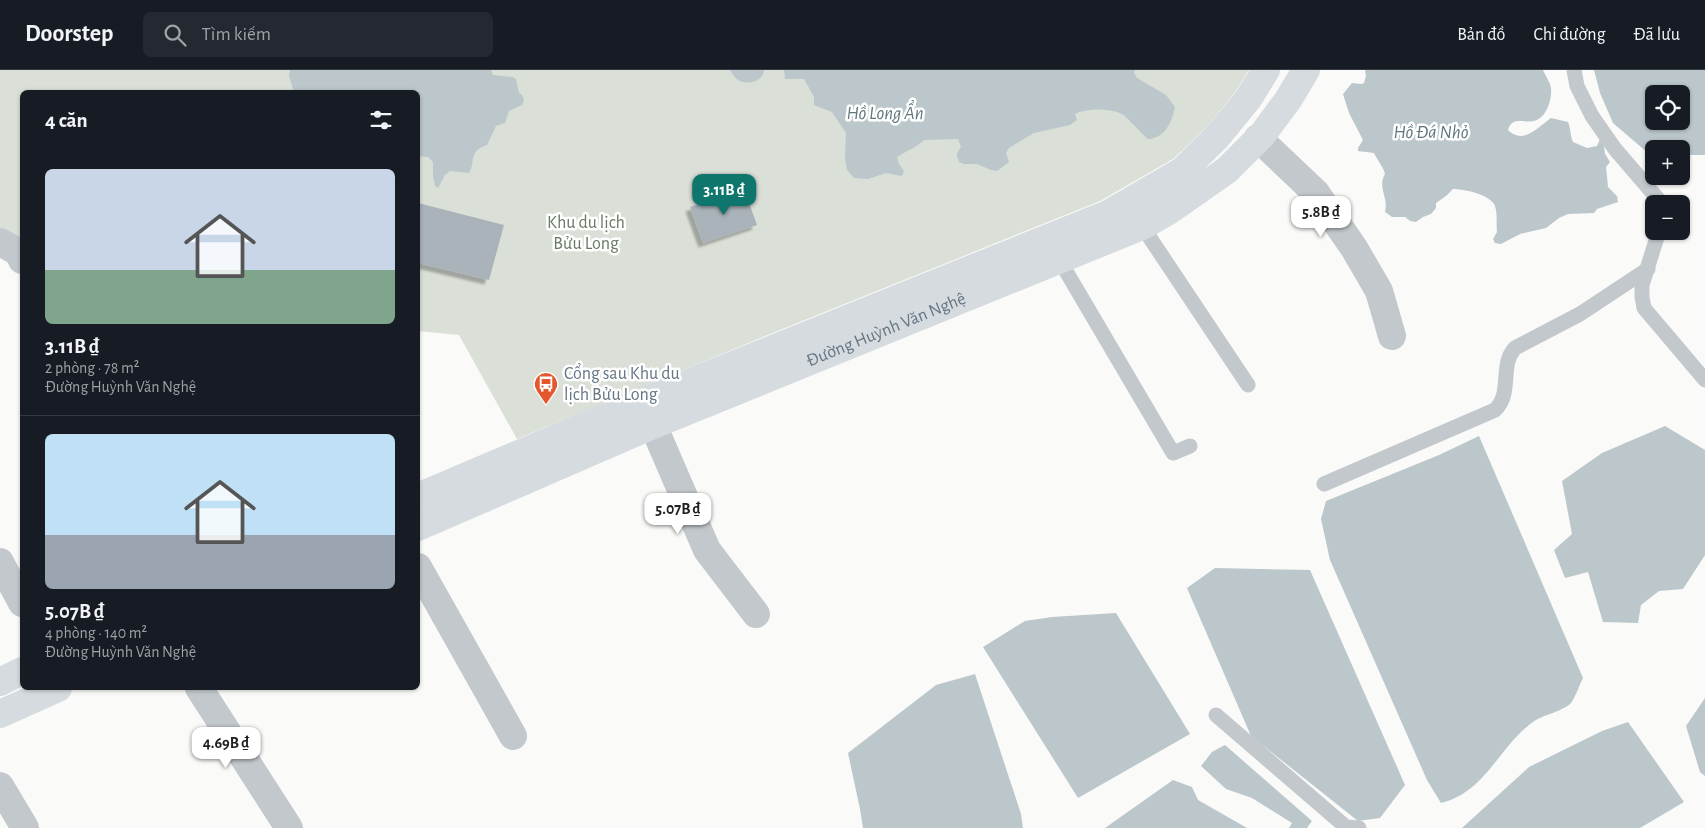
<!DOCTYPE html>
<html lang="vi">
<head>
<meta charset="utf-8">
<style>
	:root { --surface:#171b24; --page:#242831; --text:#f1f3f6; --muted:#9ea1a6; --line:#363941; --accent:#0f766e }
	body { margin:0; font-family:"Alegreya Sans",sans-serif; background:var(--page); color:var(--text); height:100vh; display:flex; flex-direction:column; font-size:19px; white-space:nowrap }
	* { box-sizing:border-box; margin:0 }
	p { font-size:16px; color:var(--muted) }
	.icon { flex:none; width:28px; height:28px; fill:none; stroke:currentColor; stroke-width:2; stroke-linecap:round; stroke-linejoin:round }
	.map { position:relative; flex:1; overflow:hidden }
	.panel { position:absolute; left:20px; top:20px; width:400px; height:600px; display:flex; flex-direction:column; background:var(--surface); border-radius:8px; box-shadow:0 1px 4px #0004 }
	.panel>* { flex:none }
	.fabs { position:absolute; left:1645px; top:15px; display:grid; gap:10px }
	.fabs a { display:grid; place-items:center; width:45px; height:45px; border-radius:8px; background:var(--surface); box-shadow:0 1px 4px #0004; font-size:25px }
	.price { position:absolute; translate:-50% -42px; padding:0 11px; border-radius:10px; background:#fff; color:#222; font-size:16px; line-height:32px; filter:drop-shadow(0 1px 2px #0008) }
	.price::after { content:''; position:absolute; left:50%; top:30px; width:15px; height:11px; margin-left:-8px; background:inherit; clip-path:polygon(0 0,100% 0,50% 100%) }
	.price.current { background:var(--accent); color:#fff }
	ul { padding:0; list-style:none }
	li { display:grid; align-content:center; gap:10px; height:265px; padding:0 25px }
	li+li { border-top:1px solid var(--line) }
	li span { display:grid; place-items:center; height:155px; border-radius:8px; color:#555 }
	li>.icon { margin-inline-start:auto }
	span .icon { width:90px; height:90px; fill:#fffc; stroke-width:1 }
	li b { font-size:21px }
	h2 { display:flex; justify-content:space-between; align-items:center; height:60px; padding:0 25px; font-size:21px }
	header { display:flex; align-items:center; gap:30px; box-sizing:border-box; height:70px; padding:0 25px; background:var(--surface); border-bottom:1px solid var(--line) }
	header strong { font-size:24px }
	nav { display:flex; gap:28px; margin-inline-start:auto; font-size:18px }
	.search { width:350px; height:45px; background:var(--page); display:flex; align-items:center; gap:12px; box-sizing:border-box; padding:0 18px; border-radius:8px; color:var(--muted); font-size:19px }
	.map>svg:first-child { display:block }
</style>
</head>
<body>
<header>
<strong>Doorstep</strong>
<div class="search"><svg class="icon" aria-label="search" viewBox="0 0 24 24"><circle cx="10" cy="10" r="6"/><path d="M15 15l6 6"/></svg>Tìm kiếm</div>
<nav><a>Bản đồ</a><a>Chỉ đường</a><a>Đã lưu</a></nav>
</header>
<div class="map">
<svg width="1705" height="758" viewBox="0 0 1705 758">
	<defs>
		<filter id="shadow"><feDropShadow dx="-4.5" dy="4.5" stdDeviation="1" flood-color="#0004"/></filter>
	</defs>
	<rect width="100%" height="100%" fill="#fafaf8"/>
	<polygon fill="#dadfd7" points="0,0 1249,0 1235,22 1207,57 1173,89 1100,131 770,264 517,369 459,265 418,261 418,22 22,22 22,175 0,162"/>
	<g fill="#bbc7cb" fill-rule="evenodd">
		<path d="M290,0H491L493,5L513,7L516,9L519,23L522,25L524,30L522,35L509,41L505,53L496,56L487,75C468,81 476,92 469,103L450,101L445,105L438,118L435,116L433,106V92L428,87L418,86V22H294L289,6Z"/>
		<path d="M730,0H764C763,11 748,16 738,10C735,8 732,3 730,0Z"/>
		<path d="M784,0H1135L1134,3L1137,8L1166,25L1175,37C1172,52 1165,68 1148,69C1142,64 1127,47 1122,44C1110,38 1086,38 1075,44L1077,50L1070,55L1034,63L1009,78L1006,83L1009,92L997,101L991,100L977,94H964L959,92L957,87V83L961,77L958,69L924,70C916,78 906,81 897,87L899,94L904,101L902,106L886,103L868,109L854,108L847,100L845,89L846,63L832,42L814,35V27L804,9H785Z"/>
		<path d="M1365,0H1543C1545,5 1550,12 1551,18C1552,29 1547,48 1534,51C1523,53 1512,46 1508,60C1523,75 1537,58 1551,48L1568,52C1571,59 1570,66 1573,72L1587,78L1597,76L1600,69L1604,76L1605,84L1610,92L1606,97L1608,117L1617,126L1618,132L1597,139L1594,143L1568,144L1559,148L1546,158L1520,164L1501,174L1495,173L1493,169L1497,162C1496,154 1498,141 1494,134C1488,124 1463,119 1453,119L1446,126L1436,133V138L1431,144L1423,147L1416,152L1410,151L1405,147H1392L1385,142C1389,128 1377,117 1385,104C1383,96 1377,90 1374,83L1358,81V78L1363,70L1349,43L1343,24L1352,13L1361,14L1364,13L1366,6Z"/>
		<path d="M1594,0H1705V85H1683L1681,86V79H1654V85L1648,83L1613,53L1600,23ZM1654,24H1681V51H1654Z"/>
		<polygon points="1665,356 1705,380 1705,485 1683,519 1659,521 1641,535 1638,553 1603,552 1588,502 1565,508 1554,480 1572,464 1562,411 1602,383"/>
		<path d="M1479,366L1583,608C1579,616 1576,626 1571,633C1564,641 1542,645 1533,652C1499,676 1486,722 1441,733L1427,710L1330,490L1321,449L1326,431L1439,385Z"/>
		<polygon points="1215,498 1310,500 1405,715 1380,748 1358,751 1251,666 1187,518"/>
		<polygon points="1116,543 1190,664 1078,728 983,577 1025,551 1052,547"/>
		<polygon points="975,604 1021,744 1023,758 863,758 860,739 848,683 936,615"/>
		<polygon points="1705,628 1705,706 1700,702 1686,656"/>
		<polygon points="1628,652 1684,732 1640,758 1462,758 1529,697 1602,661"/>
		<polygon points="1225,675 1312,751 1307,758 1289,758 1292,753 1252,728 1226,719 1201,696 1212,682"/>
		<polygon points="1173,710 1192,717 1198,730 1247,758 1105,758"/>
	</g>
	<g fill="#aab3b9" filter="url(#shadow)">
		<polygon points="744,119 757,155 703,173 690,137"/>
		<polygon points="418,133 504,155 489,210 418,193"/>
	</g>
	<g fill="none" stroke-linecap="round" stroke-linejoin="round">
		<g stroke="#c3c8cc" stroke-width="15">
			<polyline points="1574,0 1577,16 1592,46 1615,79 1658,129 1659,134"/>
			<polyline points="1142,156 1248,315"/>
			<polyline points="1659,161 1642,215 1642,227 1644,238 1705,310"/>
			<polyline points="1060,191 1173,383 1190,376"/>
			<path d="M1324,414L1495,340C1513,323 1499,295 1515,278L1580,244L1648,199"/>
			<polyline points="1216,645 1346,757 1359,758"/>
		</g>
		<g stroke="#c3c8cc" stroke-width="28">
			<polyline points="1258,68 1316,123 1354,178 1379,221 1392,266"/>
			<polyline points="0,172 18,182 22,190"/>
			<polyline points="653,355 707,480 756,544"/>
			<polyline points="0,492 22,533"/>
			<polyline points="418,497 513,666"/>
			<polyline points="199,618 289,758"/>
			<polyline points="0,716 25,758"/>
		</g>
		<g stroke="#d6dbdf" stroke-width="28">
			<polyline points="418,427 629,337 1108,144 1182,101 1217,67 1248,29 1266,0"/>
			<path id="s1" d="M418,457L653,355L1142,156L1170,140L1227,100L1262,65L1288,30L1306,0"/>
			<polyline points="0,612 22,601"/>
			<polyline points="0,644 58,618"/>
		</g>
	</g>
	<defs>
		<g id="bus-pin" transform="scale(1.25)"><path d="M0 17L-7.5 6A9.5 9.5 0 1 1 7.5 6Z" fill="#e4572e" stroke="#fff"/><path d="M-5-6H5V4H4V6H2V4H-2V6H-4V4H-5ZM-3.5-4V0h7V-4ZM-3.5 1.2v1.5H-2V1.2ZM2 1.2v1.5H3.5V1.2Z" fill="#fff"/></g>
	</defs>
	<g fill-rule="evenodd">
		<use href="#bus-pin" x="546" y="314"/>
	</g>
	<g text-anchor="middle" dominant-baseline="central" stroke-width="5" stroke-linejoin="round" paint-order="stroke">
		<g font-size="18" fill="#687a64" stroke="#fff">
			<text x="586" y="153">Khu du lịch<tspan x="586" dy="21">Bửu Long</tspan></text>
		</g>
		<g font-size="18" fill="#657683" stroke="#fff">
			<text stroke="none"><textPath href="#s1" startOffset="508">Đường Huỳnh Văn Nghệ</textPath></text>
		</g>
		<g font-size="18" fill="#657683" stroke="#fff" text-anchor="start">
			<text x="564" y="304">Cổng sau Khu du<tspan x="564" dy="21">lịch Bửu Long</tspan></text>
		</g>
		<g font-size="19" font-style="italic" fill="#60757c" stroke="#fff">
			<text x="885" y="43">Hồ Long Ẩn</text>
			<text x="1431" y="62">Hồ Đá Nhỏ</text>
		</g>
	</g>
</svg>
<div class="fabs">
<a><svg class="icon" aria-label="locate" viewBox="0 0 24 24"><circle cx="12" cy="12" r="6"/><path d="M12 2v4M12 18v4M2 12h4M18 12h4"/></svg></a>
<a>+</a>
<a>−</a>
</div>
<b class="price current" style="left:724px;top:146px">3.11B ₫</b>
<b class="price" style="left:1321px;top:168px">5.8B ₫</b>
<b class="price" style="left:678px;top:465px">5.07B ₫</b>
<b class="price" style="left:226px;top:699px">4.69B ₫</b>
<section class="panel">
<h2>4 căn<svg class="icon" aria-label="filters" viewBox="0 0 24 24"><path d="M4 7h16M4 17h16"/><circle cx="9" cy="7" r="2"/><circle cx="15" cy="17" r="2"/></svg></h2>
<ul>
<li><span style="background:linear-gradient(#c9d6e8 65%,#7fa58c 0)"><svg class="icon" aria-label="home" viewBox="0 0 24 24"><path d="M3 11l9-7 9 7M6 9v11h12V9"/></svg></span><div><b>3.11B ₫</b><p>2 phòng · 78 m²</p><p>Đường Huỳnh Văn Nghệ</p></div></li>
<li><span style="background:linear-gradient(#bfe0f5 65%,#9aa5b1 0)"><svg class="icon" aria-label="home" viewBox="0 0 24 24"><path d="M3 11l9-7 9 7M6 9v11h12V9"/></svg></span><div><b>5.07B ₫</b><p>4 phòng · 140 m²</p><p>Đường Huỳnh Văn Nghệ</p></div></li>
</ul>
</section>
</div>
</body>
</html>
